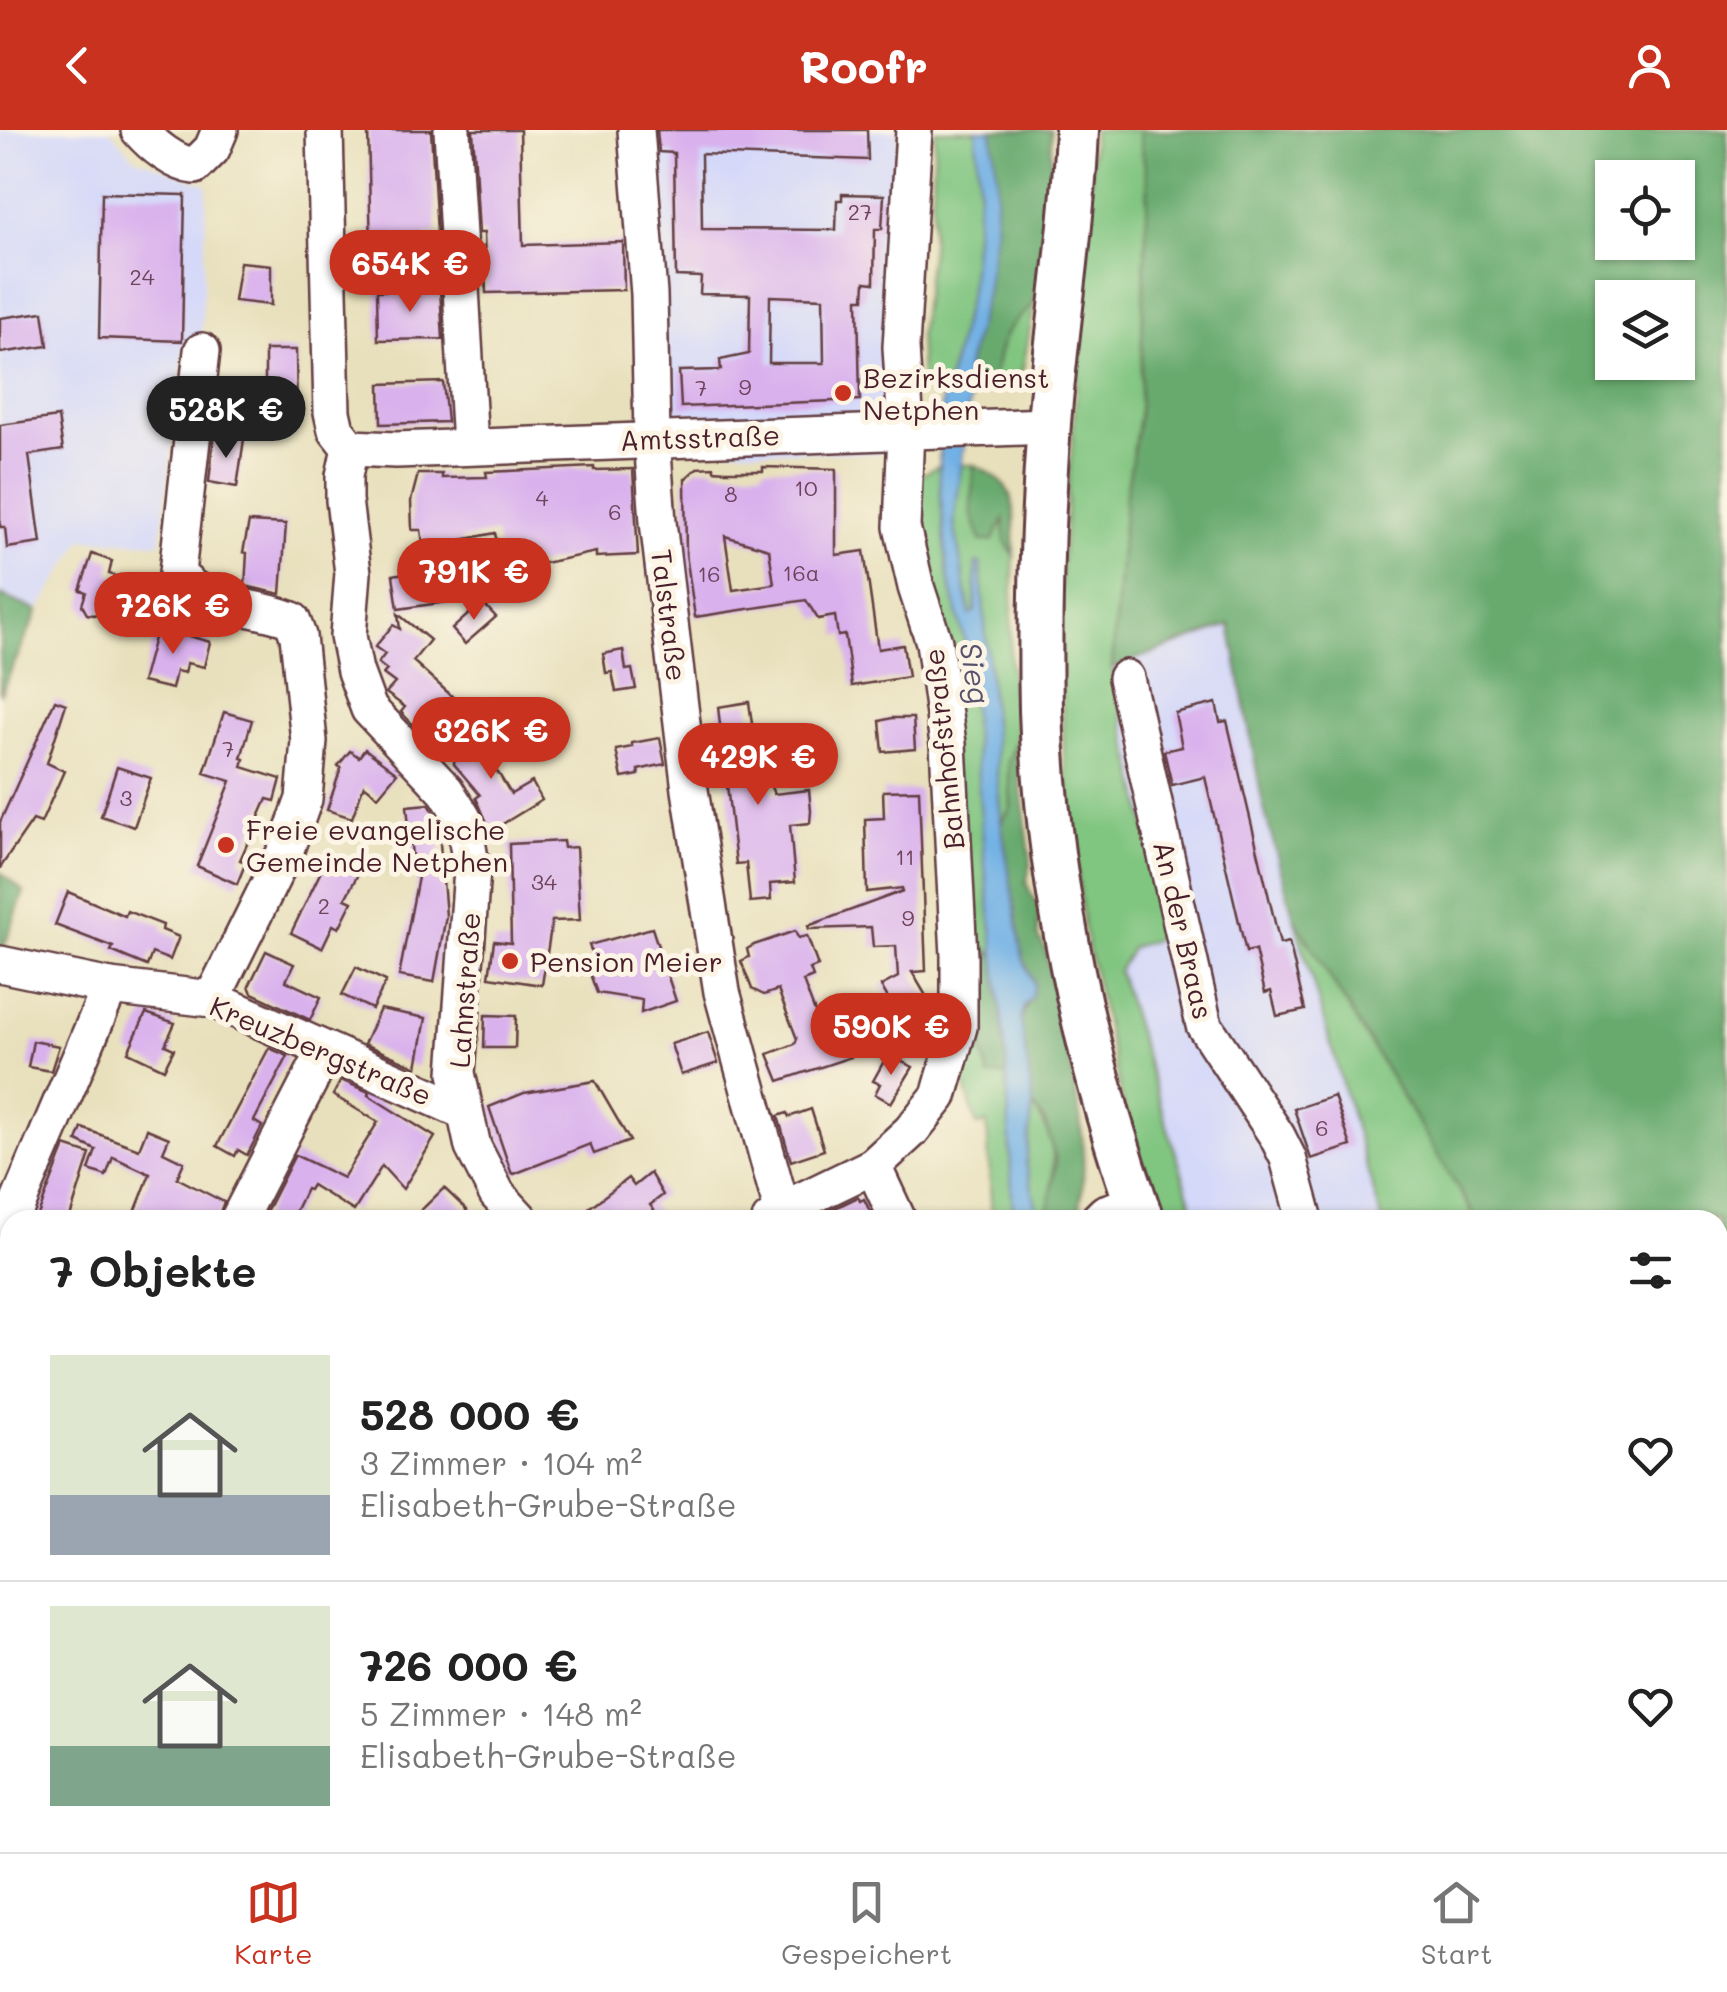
<!DOCTYPE html>
<html lang="de">
<head>
<meta charset="utf-8">
<style>
	:root { --surface:#fff; --page:#f6f6f6; --text:#222; --muted:#767676; --line:#e0e0e0; --accent:#c8321e }
	body { margin:0; font-family:Mali,sans-serif; background:var(--page); color:var(--text); height:100vh; display:flex; flex-direction:column; font-size:38px; white-space:nowrap }
	* { box-sizing:border-box; margin:0 }
	p { font-size:32px; color:var(--muted) }
	.icon { flex:none; width:55px; height:55px; fill:none; stroke:currentColor; stroke-width:2; stroke-linecap:round; stroke-linejoin:round }
	.map { position:relative; flex:1; overflow:hidden }
	.sheet { position:absolute; left:0px; top:1080px; width:1728px; height:642px; display:flex; flex-direction:column; background:var(--surface); border-radius:30px 30px 0 0; box-shadow:0 2px 8px #0004 }
	.sheet>* { flex:none }
	.controls { position:absolute; left:1595px; top:30px; display:grid; gap:20px }
	.controls a { display:grid; place-items:center; width:100px; height:100px; border-radius:0px; background:var(--surface); box-shadow:0 2px 8px #0004; font-size:50px }
	.price { position:absolute; translate:-50% -85px; padding:0 22px; border-radius:35px; background:var(--accent); color:#fff; font-size:32px; line-height:65px; filter:drop-shadow(0 2px 5px #0008) }
	.price::after { content:''; position:absolute; left:50%; top:60px; width:30px; height:22px; margin-left:-15px; background:inherit; clip-path:polygon(0 0,100% 0,50% 100%) }
	.price.active { background:#222; color:#fff }
	ul { padding:0; list-style:none }
	li { display:flex; align-items:center; gap:30px; height:250px; padding:0 50px }
	li+li { border-top:2px solid var(--line) }
	li span { display:grid; place-items:center; flex:none; width:280px; height:200px; border-radius:0px; color:#555 }
	li>.icon { margin-inline-start:auto }
	span .icon { width:120px; height:120px; fill:#fffc; stroke-width:1 }
	li b { font-size:42px }
	h2 { display:flex; justify-content:space-between; align-items:center; height:120px; padding:0 50px; font-size:42px }
	header { display:flex; justify-content:space-between; align-items:center; height:130px; padding:0 50px; background:var(--accent); color:#fff; font-size:45px; font-weight:700 }
	.dock { display:flex; justify-content:space-around; align-items:center; height:140px; border-top:2px solid var(--line); background:var(--surface); font-size:28px; color:var(--muted) }
	.dock a { display:grid; justify-items:center; gap:5px }
	.dock .active { color:var(--accent) }
	.map>svg:first-child { display:block }
</style>
</head>
<body>
<header><svg class="icon" aria-label="back" viewBox="0 0 24 24"><path d="M15 5l-7 7 7 7"/></svg>Roofr<svg class="icon" aria-label="person" viewBox="0 0 24 24"><circle cx="12" cy="8" r="4"/><path d="M4 21q1-7 8-7t8 7"/></svg></header>
<div class="map">
<svg width="1727" height="1722" viewBox="0 0 1727 1722">
	<rect width="100%" height="100%" fill="#fcf5e5"/>
	<filter id="ink" filterUnits="userSpaceOnUse"><feTurbulence type="fractalNoise" baseFrequency=".01" numOctaves="2"/><feDisplacementMap in="SourceGraphic" scale="20" xChannelSelector="R" yChannelSelector="G"/><feConvolveMatrix kernelMatrix="1 2 1 2 8 2 1 2 1" color-interpolation-filters="sRGB"/></filter>
	<filter id="wash" filterUnits="userSpaceOnUse"><feTurbulence type="fractalNoise" baseFrequency=".0048" numOctaves="4" result="noise"/><feDisplacementMap in="SourceGraphic" scale="40" xChannelSelector="R" yChannelSelector="G"/><feGaussianBlur stdDeviation="2.25" result="paint"/><feColorMatrix in="noise" values="0 0 0 0 0 0 0 0 0 0 0 0 0 0 0 0 0 1.4 0 .05"/><feComposite in="paint" operator="in"/></filter>
	<g filter="url(#wash)">
		<rect width="100%" height="100%" fill="#e8e0bc"/>
		<g fill="#d4d8f9">
			<polygon points="0,0 110,0 135,28 207,55 201,216 184,216 160,413 83,409 38,481 0,465"/>
			<polygon points="653,0 898,0 891,324 670,318"/>
			<polygon points="1230,494 1263,675 1382,1090 1197,1090 1118,841 1132,817 1170,805 1112,538"/>
		</g>
		<polygon fill="#bdc3de" points="1534,1712 1679,1713 1695,1722 1531,1722"/>
		<g fill="#80c580" stroke="#657256" stroke-width="2.5">
			<polygon points="935,0 976,0 979,58 970,161 947,257 942,266 929,261 921,248 919,205 931,119"/>
			<polygon points="1093,0 1139,0 1148,55 1139,288 1125,371 1112,538 1170,805 1132,817 1118,841 1197,1090 1156,1090 1123,973 1084,799 1064,625 1059,470 1084,169"/>
			<path d="M1034,175L1023,239L1009,250L990,258C1003,217 995,204 1034,175Z"/>
			<polygon points="960,335 974,335 971,383 992,411 1004,388 1005,411 1014,426 1010,527 1016,595 1015,612 1008,632 1011,678 1001,692 980,434 976,434 975,483 970,486 954,393"/>
			<polygon points="939,336 948,447 968,524 996,828 991,822 974,833 919,405 919,346"/>
			<polygon points="1294,788 1477,1090 1382,1090"/>
			<polygon points="968,911 982,919 989,946 1007,945 1013,1090 992,1090 987,993 977,996 959,937"/>
			<path d="M1032,975C1062,1015 1054,1045 1047,1090H1035L1036,1074L1026,1034Z"/>
			<polygon points="0,1263 10,1264 10,1447 0,1446"/>
		</g>
		<g fill="#68aa6e" stroke="#59644c" stroke-width="2.5" fill-rule="evenodd">
			<path d="M992,0H1051V50L1034,175C995,204 1003,217 990,258L971,259L966,240L986,163Z"/>
			<path d="M1139,0H1727V1689L1718,1685V1090H1477L1294,788L1263,675L1230,495L1112,538L1125,370L1139,288L1148,55ZM1612,48H1678V112H1612ZM1612,168H1678V232H1612Z"/>
			<path d="M974,335C1023,356 1013,380 1014,426L1005,411L1004,390L992,411H981L971,383Z"/>
			<polygon points="0,465 38,481 0,565"/>
			<path d="M1015,612L1031,732L1026,753L1038,777V806L1046,820C1059,907 1099,1003 1077,1090H1047L1056,1031L1045,992L1032,975L1021,890L1034,854L1023,828L1001,692L1011,678L1008,632Z"/>
			<polygon points="0,742 24,762 3,820 0,820"/>
			<polygon points="977,819 984,819 996,828 1007,945 989,946 982,919 968,911"/>
		</g>
		<polygon fill="#71b1e5" stroke="#5e6888" stroke-width="2.5" points="976,0 992,0 997,48 995,100 986,163 966,240 971,259 954,393 970,485 975,482 976,433 980,433 1001,692 1023,828 1034,854 1031,869 1024,875 1021,890 1033,973 1026,1034 1036,1074 1035,1090 1013,1090 1006,928 985,736 968,524 948,447 941,370 939,341 942,266 947,257 970,161 979,58"/>
		<g fill="none" stroke-linecap="round" stroke-linejoin="round">
			<g stroke="#71b1e5" stroke-width="6">
				<polyline points="0,1493 10,1494"/>
				<polyline points="679,1712 693,1722"/>
			</g>
		</g>
		<g id="blocks">
			<g fill="#d9b1ed" fill-rule="evenodd">
				<polygon points="368,0 431,0 437,104 426,105 426,119 371,120"/>
				<polygon points="473,0 520,0 523,115 623,112 624,160 486,163 484,103 479,103"/>
				<path d="M657,0H867L868,30L701,24L702,99L836,100L837,70H842V64L884,65L882,99H875L874,153L865,152L864,169H858L860,270L681,277L679,241L721,240L720,230L749,224L750,165L700,164L701,147L676,146L674,23L659,22ZM770,166L823,168L824,233H769Z"/>
				<polygon points="102,63 185,65 182,211 99,208"/>
				<polygon points="240,132 271,135 271,175 234,171"/>
				<polygon points="440,159 443,209 378,210 377,161"/>
				<polygon points="43,182 48,216 0,223 0,188"/>
				<polygon points="265,220 296,220 297,289 272,290 271,260 265,260"/>
				<polygon points="443,252 447,292 381,294 380,254"/>
				<polygon points="58,287 63,320 29,325 41,413 7,418 5,397 0,397 0,295"/>
				<polygon points="214,305 244,309 237,357 209,352"/>
				<polygon points="594,337 594,340 633,339 638,425 596,427 596,422 503,442 495,403 461,410 463,450 468,469 398,479 393,445 427,439 421,400 412,400 411,371 418,344 442,344 442,348 487,347 486,342"/>
				<path d="M714,337V340L726,341H763V337L836,339V425L864,421L878,519L903,515L908,547L852,556L845,505L838,506L835,486L818,489L806,470L695,487L686,424L685,349L697,338ZM725,406L769,419L774,454L733,460Z"/>
				<polygon points="249,392 286,394 281,464 245,456 247,423 243,422"/>
				<polygon points="92,424 112,431 109,444 126,449 116,480 106,476 104,481 94,485 87,484 82,475 86,462 80,460"/>
				<polygon points="482,472 496,487 465,514 452,499"/>
				<polygon points="398,484 430,510 413,531 455,569 425,607 401,582 405,577 386,563 395,553 383,544 387,540 378,533 385,524 375,517 393,495 400,499"/>
				<polygon points="157,497 210,512 204,537 187,533 185,543 176,541 172,559 142,552"/>
				<polygon points="623,520 626,540 632,539 636,559 616,562 612,542 606,543 603,524"/>
				<polygon points="55,570 66,574 47,633 64,641 41,693 33,690 0,738 0,692"/>
				<polygon points="749,572 756,622 774,664 809,660 811,681 810,693 790,695 795,752 770,754 771,770 750,772 746,733 736,734 718,577"/>
				<polygon points="1216,573 1220,592 1227,591 1280,814 1289,812 1305,880 1277,886 1271,861 1265,863 1255,820 1246,822 1205,647 1172,655 1164,621 1182,617 1175,583"/>
				<polygon points="224,582 252,590 241,628 244,629 242,637 281,649 275,671 267,669 240,730 246,732 237,754 197,736 231,651 204,643"/>
				<polygon points="892,588 913,588 915,619 883,622 880,591"/>
				<polygon points="478,601 487,602 493,610 493,618 482,627 499,644 511,664 532,652 542,670 491,701 476,668 480,665 454,634 456,611 466,611"/>
				<polygon points="660,608 665,634 638,640 639,645 622,648 616,620 632,617 632,613"/>
				<polygon points="365,619 397,643 378,666 364,655 352,688 327,680 341,638 338,636 350,621 359,627"/>
				<polygon points="117,637 151,648 134,697 101,686"/>
				<polygon points="919,660 926,841 912,842 928,869 922,873 929,885 918,920 881,856 898,847 896,816 873,817 871,797 809,799 808,796 903,761 902,758 867,762 865,689 884,688 883,661"/>
				<polygon points="429,674 438,689 446,786 434,852 399,846 418,747 414,746 407,676"/>
				<polygon points="563,711 564,718 576,717 580,790 552,791 542,855 489,847 494,811 511,813 509,714"/>
				<polygon points="327,729 358,744 345,769 352,772 339,798 333,795 322,818 291,803"/>
				<polygon points="68,762 125,786 127,781 163,795 162,800 179,807 170,830 152,823 147,836 111,821 113,817 55,795"/>
				<polygon points="652,798 676,871 641,883 642,870 597,863 590,844 598,841 589,815"/>
				<polygon points="795,801 798,808 807,806 818,836 810,839 813,847 803,851 824,906 840,900 851,927 779,951 768,924 795,914 797,909 778,860 764,865 752,859 741,831 749,827 747,819 754,815"/>
				<polygon points="266,821 294,834 286,851 321,867 310,890 252,863 249,856"/>
				<polygon points="356,837 386,851 372,879 342,865"/>
				<polygon points="380,879 426,888 417,937 364,914"/>
				<polygon points="146,883 175,893 165,915 174,919 164,939 128,922"/>
				<polygon points="485,885 516,886 515,918 484,918"/>
				<polygon points="708,902 718,933 681,945 671,914"/>
				<polygon points="33,911 59,916 51,941 28,937"/>
				<polygon points="269,918 288,926 254,991 262,996 254,1012 247,1025 238,1020 235,1026 217,1016"/>
				<polygon points="888,924 913,937 891,973 875,964 880,954 873,951"/>
				<polygon points="341,950 369,962 368,965 435,1007 403,1059 382,1036 354,1081 312,1055 309,1060 306,1059 291,1090 262,1090 295,1025 343,1048 378,992 333,965"/>
				<polygon points="595,951 630,1011 594,1024 590,1014 514,1044 511,1042 489,977 524,963"/>
				<polygon points="1334,966 1351,1016 1311,1029 1294,979"/>
				<polygon points="811,979 824,1020 791,1031 778,986 787,983 789,987"/>
				<polygon points="82,998 139,1019 147,999 169,1008 163,1022 184,1032 177,1048 224,1072 217,1090 132,1090 150,1044 113,1027 106,1046 89,1040 96,1020 77,1011"/>
				<polygon points="65,1016 90,1024 69,1090 36,1090"/>
				<polygon points="650,1043 663,1065 650,1075 662,1090 573,1090 628,1048 634,1056"/>
				<polygon points="444,1058 467,1080 458,1090 411,1090"/>
				<polygon points="858,1067 860,1071 864,1069 874,1090 810,1090"/>
			</g>
		</g>
	</g>
	<g filter="url(#ink)">
		<use href="#blocks" fill-opacity="0" stroke="#623c41" stroke-width="2.5"/>
		<g fill="none" stroke-linecap="round" stroke-linejoin="round">
			<g stroke="#623c41" stroke-width="40">
				<g id="minor">
					<path d="M139,0C152,15 175,34 195,36L212,19L220,0"/>
					<polyline points="325,0 332,282 336,300 350,318 344,346 344,370 353,443 348,506 355,541 369,579 446,661 463,688 472,740 457,943 473,1017 497,1064 521,1090"/>
					<polyline points="452,0 470,316"/>
					<polyline points="636,0 649,164 652,308 658,392 690,660 722,862 782,1080"/>
					<path d="M202,221L177,443C203,478 255,475 292,490L298,506L309,611L304,669L285,722L212,869"/>
					<polyline points="350,318 396,320 1049,296"/>
					<polyline points="1126,548 1204,895 1277,1006 1288,1028 1305,1090"/>
					<polyline points="0,834 110,857 212,869 463,981"/>
					<polyline points="873,1036 898,1090"/>
					<polyline points="11,1090 110,857"/>
					<polyline points="238,1090 325,921"/>
					<polyline points="770,1090 782,1080 873,1036 911,1001 939,966 959,897 959,826 948,614 934,512 916,457 902,397 906,300 901,217 914,0"/>
					<polyline points="1098,1090 1105,1083 1135,1073"/>
					<polyline points="0,1214 5,1105 10,1093"/>
					<polyline points="0,1466 10,1467"/>
					<polyline points="1718,1699 1727,1702"/>
					<polyline points="758,1712 770,1722"/>
					<polyline points="335,1722 340,1712"/>
					<polyline points="1506,1722 1508,1712"/>
				</g>
			</g>
			<g stroke="#623c41" stroke-width="48">
				<g id="major">
					<path d="M1077,0C1073,98 1057,195 1049,293C1042,388 1039,485 1041,580C1046,745 1086,934 1142,1090"/>
					<polyline points="0,1526 10,1527"/>
					<polyline points="615,1712 628,1722"/>
					<polyline points="1359,1712 1362,1722"/>
				</g>
			</g>
			<use href="#minor" stroke="#fff" stroke-width="35"/>
			<use href="#major" stroke="#fff" stroke-width="42"/>
		</g>
	</g>
	<g fill="#c8321e" stroke="#fcf5e5" stroke-width="4">
		<circle cx="843" cy="263" r="10"/>
		<circle cx="226" cy="715" r="10"/>
		<circle cx="510" cy="831" r="10"/>
	</g>
	<g text-anchor="middle" dominant-baseline="central" stroke-width="10" stroke-linejoin="round" paint-order="stroke">
		<g font-size="22" fill="#6e445c">
			<text x="860" y="81">27</text>
			<text x="142" y="146">24</text>
			<text x="745" y="256">9</text>
			<text x="701" y="257">7</text>
			<text x="806" y="357">10</text>
			<text x="731" y="363">8</text>
			<text x="542" y="367">4</text>
			<text x="615" y="381">6</text>
			<text x="801" y="442">16a</text>
			<text x="709" y="443">16</text>
			<text x="228" y="618">7</text>
			<text x="126" y="667">3</text>
			<text x="905" y="726">11</text>
			<text x="544" y="751">34</text>
			<text x="324" y="775">2</text>
			<text x="908" y="787">9</text>
			<text x="1322" y="997">6</text>
		</g>
		<g font-size="28" fill="#4a1f2b" stroke="#fcf5e5" text-anchor="start">
			<text x="863" y="247">Bezirksdienst<tspan x="863" dy="32">Netphen</tspan></text>
			<text x="246" y="699">Freie evangelische<tspan x="246" dy="32">Gemeinde Netphen</tspan></text>
			<text x="530" y="831">Pension Meier</text>
		</g>
		<g font-size="28" fill="#4a1f2b" stroke="#fcf5e5">
			<text transform="translate(700 307) rotate(-2)">Amtsstraße</text>
			<text transform="translate(670 485) rotate(83)">Talstraße</text>
			<text transform="translate(943 619) rotate(-96)">Bahnhofstraße</text>
			<text transform="translate(1184 800) rotate(77)">An der Braas</text>
			<text transform="translate(464 860) rotate(-86)">Lahnstraße</text>
			<text transform="translate(321 920) rotate(23)">Kreuzbergstraße</text>
		</g>
		<g font-size="30" font-style="italic" fill="#58526c" stroke="#fcf5e5">
			<text transform="translate(976 543) rotate(81)">Sieg</text>
		</g>
	</g>
</svg>
<div class="controls">
<a><svg class="icon" aria-label="locate" viewBox="0 0 24 24"><circle cx="12" cy="12" r="6"/><path d="M12 2v4M12 18v4M2 12h4M18 12h4"/></svg></a>
<a><svg class="icon" aria-label="layers" viewBox="0 0 24 24"><path d="M12 4l9 5-9 5-9-5zM3 14l9 5 9-5"/></svg></a>
</div>
<b class="price" style="left:410px;top:185px">654K €</b>
<b class="price active" style="left:226px;top:331px">528K €</b>
<b class="price" style="left:474px;top:493px">791K €</b>
<b class="price" style="left:173px;top:527px">726K €</b>
<b class="price" style="left:491px;top:652px">326K €</b>
<b class="price" style="left:758px;top:678px">429K €</b>
<b class="price" style="left:891px;top:948px">590K €</b>
<section class="sheet">
<h2>7 Objekte<svg class="icon" aria-label="filters" viewBox="0 0 24 24"><path d="M4 7h16M4 17h16"/><circle cx="9" cy="7" r="2"/><circle cx="15" cy="17" r="2"/></svg></h2>
<ul>
<li><span style="background:linear-gradient(#dfe7d0 70%,#9aa5b1 0)"><svg class="icon" aria-label="home" viewBox="0 0 24 24"><path d="M3 11l9-7 9 7M6 9v11h12V9"/></svg></span><div><b>528 000 €</b><p>3 Zimmer · 104 m²</p><p>Elisabeth-Grube-Straße</p></div><svg class="icon" aria-label="heart" viewBox="0 0 24 24"><path d="M12 20l-8-8c-3-5 5-10 8-4 3-6 11-1 8 4z"/></svg></li>
<li><span style="background:linear-gradient(#dfe7d0 70%,#7fa58c 0)"><svg class="icon" aria-label="home" viewBox="0 0 24 24"><path d="M3 11l9-7 9 7M6 9v11h12V9"/></svg></span><div><b>726 000 €</b><p>5 Zimmer · 148 m²</p><p>Elisabeth-Grube-Straße</p></div><svg class="icon" aria-label="heart" viewBox="0 0 24 24"><path d="M12 20l-8-8c-3-5 5-10 8-4 3-6 11-1 8 4z"/></svg></li>
</ul>
</section>
</div>
<nav class="dock">
<a class="active"><svg class="icon" aria-label="map" viewBox="0 0 24 24"><path d="M3 6l6-2 6 2 6-2v14l-6 2-6-2-6 2zM9 4v14M15 6v14"/></svg>Karte</a>
<a><svg class="icon" aria-label="saved" viewBox="0 0 24 24"><path d="M7 4h10v16l-5-4-5 4z"/></svg>Gespeichert</a>
<a><svg class="icon" aria-label="home" viewBox="0 0 24 24"><path d="M3 11l9-7 9 7M6 9v11h12V9"/></svg>Start</a>
</nav>
</body>
</html>
